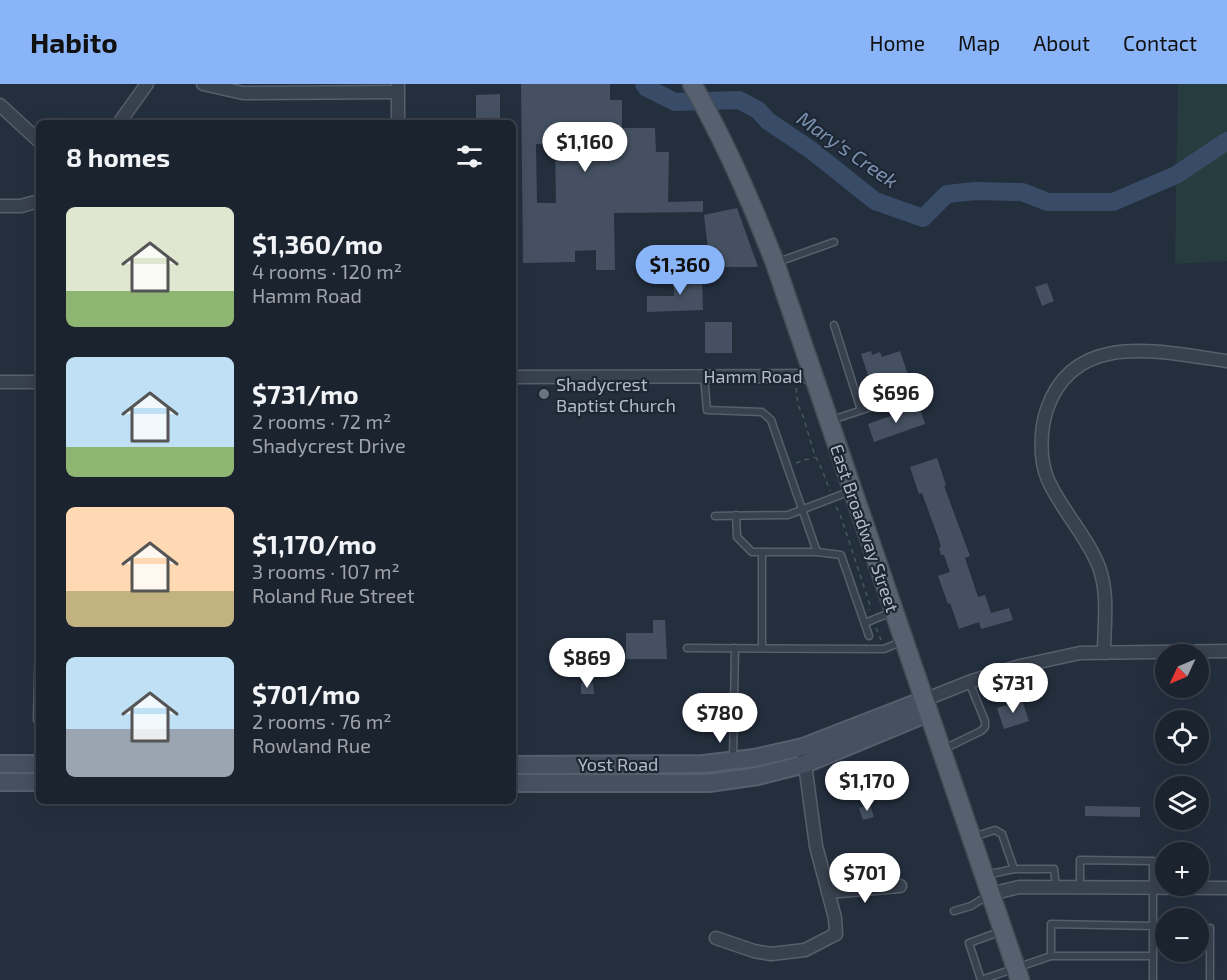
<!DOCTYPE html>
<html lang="en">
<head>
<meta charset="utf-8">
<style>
	:root { --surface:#1b232e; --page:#282f3a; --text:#f1f3f6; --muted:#a0a4aa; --line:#39404a; --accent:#8ab4f8 }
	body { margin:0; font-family:"Exo 2",sans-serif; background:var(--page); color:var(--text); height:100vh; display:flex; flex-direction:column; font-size:22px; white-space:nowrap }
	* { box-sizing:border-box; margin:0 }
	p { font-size:20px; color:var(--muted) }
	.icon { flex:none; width:33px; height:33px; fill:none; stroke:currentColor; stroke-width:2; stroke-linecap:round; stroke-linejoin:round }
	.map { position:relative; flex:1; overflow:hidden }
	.details { position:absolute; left:36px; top:36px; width:480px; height:684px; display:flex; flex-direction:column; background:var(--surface); border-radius:9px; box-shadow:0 6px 24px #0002,0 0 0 2px var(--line) }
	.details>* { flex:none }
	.needle { width:39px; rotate:226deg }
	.buttons { position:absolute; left:1155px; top:560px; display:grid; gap:12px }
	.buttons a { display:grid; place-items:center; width:54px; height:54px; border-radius:50%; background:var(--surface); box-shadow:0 6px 24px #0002,0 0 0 2px var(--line); font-size:30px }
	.price { position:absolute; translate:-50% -51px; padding:0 14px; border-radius:21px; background:#fff; color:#222; font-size:20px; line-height:39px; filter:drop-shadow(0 2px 3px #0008) }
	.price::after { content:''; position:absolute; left:50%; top:36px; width:18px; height:14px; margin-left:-9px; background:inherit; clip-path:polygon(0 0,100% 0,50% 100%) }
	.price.active { background:var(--accent); color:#111 }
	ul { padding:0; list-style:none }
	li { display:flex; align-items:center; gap:18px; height:150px; padding:0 30px }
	li span { display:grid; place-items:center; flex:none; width:168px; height:120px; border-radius:9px; color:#555 }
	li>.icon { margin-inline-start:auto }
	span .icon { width:72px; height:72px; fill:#fffc; stroke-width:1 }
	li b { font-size:26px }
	h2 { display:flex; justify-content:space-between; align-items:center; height:72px; padding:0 30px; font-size:26px }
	header { display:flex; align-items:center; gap:36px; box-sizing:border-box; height:84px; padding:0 30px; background:var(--accent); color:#111 }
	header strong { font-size:28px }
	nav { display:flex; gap:33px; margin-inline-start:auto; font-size:21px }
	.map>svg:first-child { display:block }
</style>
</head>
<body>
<header>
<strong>Habito</strong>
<nav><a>Home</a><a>Map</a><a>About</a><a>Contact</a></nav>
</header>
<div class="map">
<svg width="1227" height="896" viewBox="0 0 1227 896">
	<rect width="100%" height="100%" fill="#242f3e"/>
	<polygon fill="#263c3f" points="1178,0 1227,0 1227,177 1175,180"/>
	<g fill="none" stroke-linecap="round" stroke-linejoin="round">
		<polyline stroke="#394c67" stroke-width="18" points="644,0 647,4 675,18 739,16 758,26 768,37 811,66 875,117 923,134 947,110 975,107 1022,108 1048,118 1113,118 1176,91 1227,57"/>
	</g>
	<g fill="#455162" fill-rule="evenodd">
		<path d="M521,0H610V16H622V44H655L656,68H669L668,118L703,117V128L614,129L615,186H596V166L575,167V178L523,179ZM536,60H555L556,119H537Z"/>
		<polygon points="500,10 500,39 476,39 476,11"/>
		<polygon points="737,124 758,183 710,183 704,131"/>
		<polygon points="673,191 702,191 703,226 647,228 647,212 674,212"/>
		<polygon points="1047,199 1054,217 1042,222 1035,203"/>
		<rect x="705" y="238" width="27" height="31"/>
		<polygon points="871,267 872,271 880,268 882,273 900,267 908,291 872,303 861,270"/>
		<polygon points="919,322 925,340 874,358 868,340"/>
		<polygon points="937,374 946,401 944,402 970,472 965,474 978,513 985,511 991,529 1009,524 1013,536 981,545 979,538 959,545 950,519 948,520 938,492 950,488 944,471 941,471 939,464 941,463 938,453 922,409 919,410 910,383"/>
		<polygon points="653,536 665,536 667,575 626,575 626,549 653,549"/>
		<polygon points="581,599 593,599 594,610 581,610"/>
		<polygon points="1022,616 1029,637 1004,645 997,624"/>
		<polygon points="870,720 874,733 863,736 859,724"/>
		<polygon points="1085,722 1140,723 1140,733 1085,732"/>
	</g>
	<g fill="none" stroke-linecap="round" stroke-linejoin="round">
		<g stroke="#565f6c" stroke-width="9">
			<g id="service">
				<polyline points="778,178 834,158"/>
				<polyline points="834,241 861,326"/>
				<polyline points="704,292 707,326 762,328 771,336 817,468"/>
				<polyline points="832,336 907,311"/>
				<polyline points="736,431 737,453 752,468 817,468 841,471 869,552"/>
				<polyline points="715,432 788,431 851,407"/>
				<polyline points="865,539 892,528"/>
				<polyline points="39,553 37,636 39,636"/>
				<polyline points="687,564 884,565 903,557"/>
				<polyline points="762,564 762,468"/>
				<polyline points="944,665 981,647 985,643 985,637 969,598"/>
				<polyline points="733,676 735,564"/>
				<polyline points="973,753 995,746 1002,750 1014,785"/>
				<polyline points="986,791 1014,785 1054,785 1056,803"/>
				<polyline points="954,827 971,822 987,812"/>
				<polyline points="1198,843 1210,844 1210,896"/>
				<polyline points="1051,872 1153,872 1153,842 1166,842"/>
				<polyline points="1153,872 1153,896"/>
				<polyline points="981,896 1051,872 1051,840 1153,842 1153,777 1080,776 1080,803"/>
				<polyline points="981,896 969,859 1002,847"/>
			</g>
		</g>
		<g stroke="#565f6c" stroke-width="15">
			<g id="minor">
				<polyline points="203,0 243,9 398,8"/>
				<polyline points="398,1 398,39"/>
				<polyline points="0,21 39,57"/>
				<polyline points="119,39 147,0"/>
				<polyline points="0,122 21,122 39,117"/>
				<polyline points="513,293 813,292"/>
				<polyline points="0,298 39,298"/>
				<path d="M1104,569C1104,541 1109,510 1099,483C1087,452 1062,427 1048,396C1039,375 1040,346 1047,325C1075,244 1164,269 1227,277"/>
				<polyline points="924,616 969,598 1020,582 1080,569 1227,567"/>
				<polyline points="828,808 900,802"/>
				<polyline points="990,810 1019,803 1227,804"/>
				<polyline points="716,854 754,867 771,870 805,866 836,850 835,834 816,762 804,673"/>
			</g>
		</g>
		<g stroke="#565f6c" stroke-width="20">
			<g id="secondary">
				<polyline points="0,680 39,680"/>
				<polyline points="513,681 703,680 754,674 803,663 924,616"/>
				<polyline points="0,698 39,698"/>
				<polyline points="513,699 709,699 758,692 805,680 928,629"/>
			</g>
		</g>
		<g stroke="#414a57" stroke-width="21">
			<path id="primary" d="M692,0C725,57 751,117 775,179L1020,896"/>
		</g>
		<g stroke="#44595c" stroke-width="1.5" stroke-dasharray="4.5 4.5" stroke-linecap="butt">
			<polyline points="796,304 798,321 803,332 815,372 821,383 830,407"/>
			<polyline points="796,379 814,373"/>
			<polyline points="836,423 840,430 870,521 869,526"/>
			<polyline points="876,544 881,556"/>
		</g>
		<use href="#service" stroke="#38414e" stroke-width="6"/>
		<use href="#minor" stroke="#38414e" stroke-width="12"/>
		<use href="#secondary" stroke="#465061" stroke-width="16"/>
		<use href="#primary" stroke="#56606e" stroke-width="18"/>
	</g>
	<circle fill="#6b7280" stroke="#1d2633" stroke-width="2" cx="544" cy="310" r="6"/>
	<g text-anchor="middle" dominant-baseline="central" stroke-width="4.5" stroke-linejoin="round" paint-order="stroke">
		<g font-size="18" fill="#b4bcc9" stroke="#1d2633">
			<text x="753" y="292">Hamm Road</text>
			<text transform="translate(865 444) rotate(71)">East Broadway Street</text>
			<text x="618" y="680">Yost Road</text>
		</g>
		<g font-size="18" fill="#b4bcc9" stroke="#1d2633" text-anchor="start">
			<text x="556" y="300">Shadycrest<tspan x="556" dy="21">Baptist Church</tspan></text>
		</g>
		<g font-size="20" font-style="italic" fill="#7c92b1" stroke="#1d2633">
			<text transform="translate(848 65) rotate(35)">Mary's Creek</text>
		</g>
	</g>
</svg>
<div class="buttons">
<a><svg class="needle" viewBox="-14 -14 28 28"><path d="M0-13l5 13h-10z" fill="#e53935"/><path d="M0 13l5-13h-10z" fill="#a0a4aa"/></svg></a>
<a><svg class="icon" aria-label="locate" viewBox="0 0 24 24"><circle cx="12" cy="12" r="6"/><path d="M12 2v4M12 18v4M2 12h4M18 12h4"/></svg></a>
<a><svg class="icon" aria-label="layers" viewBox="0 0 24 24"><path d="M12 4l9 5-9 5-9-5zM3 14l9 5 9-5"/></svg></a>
<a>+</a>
<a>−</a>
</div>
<b class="price" style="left:585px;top:89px">$1,160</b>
<b class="price active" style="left:680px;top:212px">$1,360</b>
<b class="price" style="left:896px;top:340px">$696</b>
<b class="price" style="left:587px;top:605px">$869</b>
<b class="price" style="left:1013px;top:630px">$731</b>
<b class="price" style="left:720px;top:660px">$780</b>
<b class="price" style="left:867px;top:728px">$1,170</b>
<b class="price" style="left:865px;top:820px">$701</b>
<section class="details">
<h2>8 homes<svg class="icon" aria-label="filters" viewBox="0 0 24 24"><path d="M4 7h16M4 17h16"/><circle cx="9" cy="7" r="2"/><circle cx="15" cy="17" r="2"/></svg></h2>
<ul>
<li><span style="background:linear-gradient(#dfe7d0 70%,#8fb573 0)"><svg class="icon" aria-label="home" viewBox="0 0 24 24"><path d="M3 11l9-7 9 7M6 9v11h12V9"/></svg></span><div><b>$1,360/mo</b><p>4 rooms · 120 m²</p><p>Hamm Road</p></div></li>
<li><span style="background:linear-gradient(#bfe0f5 75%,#8fb573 0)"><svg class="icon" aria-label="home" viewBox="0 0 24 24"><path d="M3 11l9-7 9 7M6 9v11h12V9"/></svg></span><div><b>$731/mo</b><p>2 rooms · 72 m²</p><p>Shadycrest Drive</p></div></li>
<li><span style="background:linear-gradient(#ffd9b3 70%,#c2b280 0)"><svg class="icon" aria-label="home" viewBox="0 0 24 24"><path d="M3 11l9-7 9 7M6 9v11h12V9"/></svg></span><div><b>$1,170/mo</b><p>3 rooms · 107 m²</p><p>Roland Rue Street</p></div></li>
<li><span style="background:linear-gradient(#bfe0f5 60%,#9aa5b1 0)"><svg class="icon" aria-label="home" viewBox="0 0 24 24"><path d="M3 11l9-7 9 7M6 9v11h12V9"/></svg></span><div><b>$701/mo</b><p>2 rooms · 76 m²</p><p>Rowland Rue</p></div></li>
</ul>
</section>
</div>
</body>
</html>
